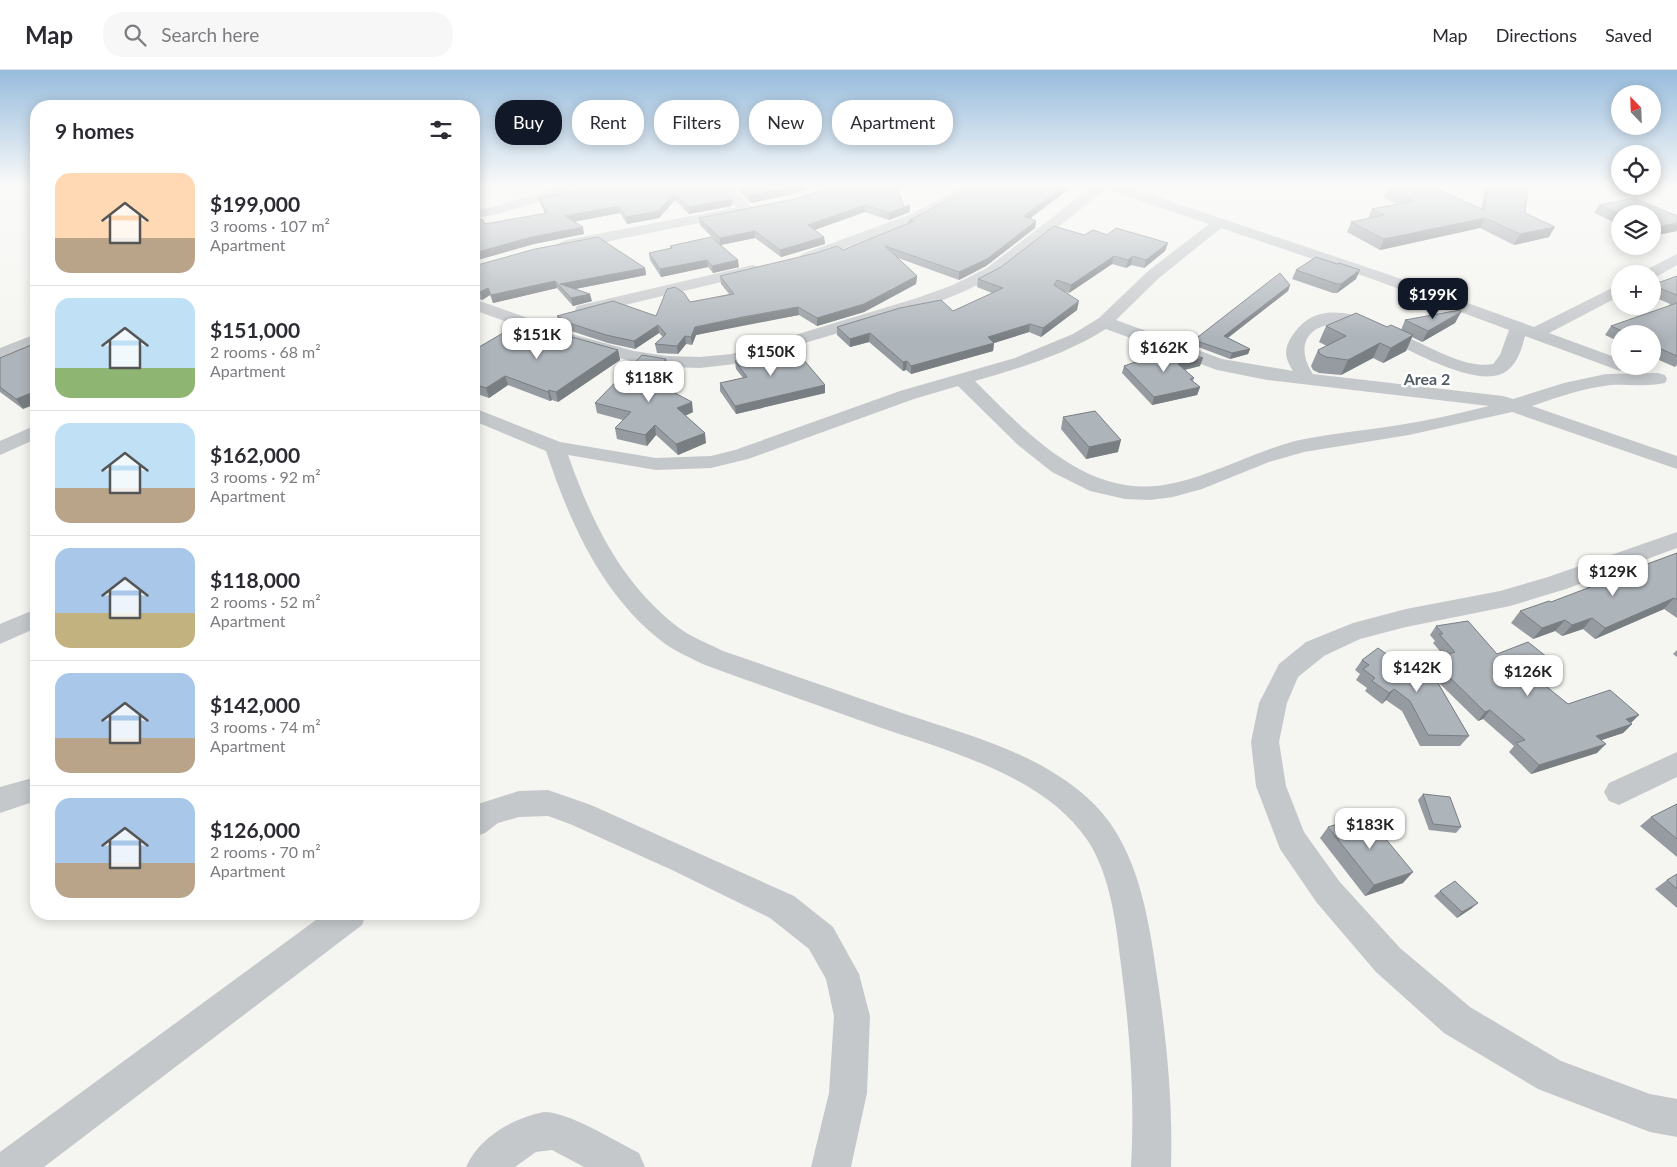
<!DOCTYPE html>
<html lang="en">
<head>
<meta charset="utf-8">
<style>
	:root { --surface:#fff; --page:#f7f7f7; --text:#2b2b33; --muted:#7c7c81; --line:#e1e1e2; --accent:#111827 }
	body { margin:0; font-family:Lato,sans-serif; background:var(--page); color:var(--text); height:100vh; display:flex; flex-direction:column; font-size:19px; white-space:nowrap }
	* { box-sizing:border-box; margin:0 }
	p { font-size:16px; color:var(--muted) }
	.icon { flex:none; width:28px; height:28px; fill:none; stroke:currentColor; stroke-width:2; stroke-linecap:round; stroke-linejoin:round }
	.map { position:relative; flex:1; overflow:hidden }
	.panel { position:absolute; left:30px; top:30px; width:450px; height:820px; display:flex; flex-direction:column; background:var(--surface); border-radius:20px; box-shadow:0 2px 12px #0003 }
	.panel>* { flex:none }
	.banner { position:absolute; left:495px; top:30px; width:475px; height:45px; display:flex; gap:10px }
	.needle { width:32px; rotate:337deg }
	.buttons { position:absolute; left:1611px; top:15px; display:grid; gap:10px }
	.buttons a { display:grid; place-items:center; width:50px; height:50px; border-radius:50%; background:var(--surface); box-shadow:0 2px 12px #0003; font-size:25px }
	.price { position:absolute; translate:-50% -42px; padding:0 11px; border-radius:10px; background:#fff; color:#222; font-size:16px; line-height:32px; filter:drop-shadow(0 1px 2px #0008) }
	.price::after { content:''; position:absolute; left:50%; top:30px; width:15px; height:11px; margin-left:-8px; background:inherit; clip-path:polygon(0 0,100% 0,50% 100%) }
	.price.on { background:var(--accent); color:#fff }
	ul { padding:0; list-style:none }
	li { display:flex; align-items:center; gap:15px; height:125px; padding:0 25px }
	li+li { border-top:1px solid var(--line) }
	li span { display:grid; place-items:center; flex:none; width:140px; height:100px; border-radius:15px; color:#555 }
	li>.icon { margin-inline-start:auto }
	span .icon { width:60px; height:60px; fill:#fffc; stroke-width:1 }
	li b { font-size:21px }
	h2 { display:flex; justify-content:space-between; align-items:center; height:60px; padding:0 25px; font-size:21px }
	.chip { padding:0 18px; border-radius:20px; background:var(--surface); box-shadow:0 2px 12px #0003; font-size:18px; line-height:45px }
	.chip.on { background:var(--accent); color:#fff }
	header { display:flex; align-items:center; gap:30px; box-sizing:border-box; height:70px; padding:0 25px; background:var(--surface); border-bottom:1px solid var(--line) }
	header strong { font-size:24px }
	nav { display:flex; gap:28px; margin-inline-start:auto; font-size:18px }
	.search { width:350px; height:45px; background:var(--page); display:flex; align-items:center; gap:12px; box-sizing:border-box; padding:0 18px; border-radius:20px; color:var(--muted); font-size:19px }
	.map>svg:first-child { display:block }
</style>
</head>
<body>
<header>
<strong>Map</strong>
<div class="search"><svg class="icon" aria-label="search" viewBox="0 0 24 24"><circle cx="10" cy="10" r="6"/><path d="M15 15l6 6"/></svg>Search here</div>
<nav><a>Map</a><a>Directions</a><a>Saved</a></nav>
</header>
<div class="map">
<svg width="1677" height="1097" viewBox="0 0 1677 1097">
	<rect width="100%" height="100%" fill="#f5f5f1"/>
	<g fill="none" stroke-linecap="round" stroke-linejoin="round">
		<g fill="#c5c8cb" fill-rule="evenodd">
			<polygon points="579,115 611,115 604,119 548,129 494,145 474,148 474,140 488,138 546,121"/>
			<polygon points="715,115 730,115 753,139 751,142 746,143 738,140 740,142 738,145 733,146 566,180 561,178 558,175 561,172 566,170 733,138 738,139"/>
			<polygon points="966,115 984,115 919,151 812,190 802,190 799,187 802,184 909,145"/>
			<path d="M1094,115H1122L1387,204L1534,257L1620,214V226L1549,263L1620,289V296H1628L1626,299L1620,301L1525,266C1522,278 1518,292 1508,300C1477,326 1388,265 1355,256C1320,247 1289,267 1313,304L1503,326L1513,329L1564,313L1606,304L1658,303L1665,305L1667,309L1665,313C1647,317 1628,314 1611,315C1584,318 1558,327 1532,336L1677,386V399L1512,342L1409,365L1304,382L1269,392L1202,419L1173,427L1150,430L1125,429L1090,421L1052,402L1018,375L958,316L914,329L748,389L711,398L656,400L568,385C592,453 623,517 682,560C695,569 710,574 723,581C784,602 845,623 905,644C971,666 1044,684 1095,735C1140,781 1149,852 1158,913C1167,974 1173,1035 1171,1097H1131C1135,1029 1130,963 1121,895C1116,854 1111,807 1088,771C1042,703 943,680 870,654C815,634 760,615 705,595C691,588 676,582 664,573C602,526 570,453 546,381L474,351V338L560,372L656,388L711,386L735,380L900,321L1015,288L1073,264L1099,248L1147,202L1209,154L1106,119L999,204L965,221L929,236L734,294L700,298L667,297L634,292L562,272L474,240V229L575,265L634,281L667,286L700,287L732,284L917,228L953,215L987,198ZM1221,158L1375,210L1509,260L1500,285L1493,294C1438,305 1337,196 1292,266C1283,280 1285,288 1293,301L1222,289L1116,250L1159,208ZM1106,259L1217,300L1267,310L1489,336C1457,344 1425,351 1393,356C1360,361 1327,364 1295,371C1254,382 1215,404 1174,413C1091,433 1028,364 975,311C1021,298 1066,284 1106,259Z"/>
			<polygon points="1677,184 1677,195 1656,207 1652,208 1652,204 1642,204 1644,201"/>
			<polygon points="753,195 759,197 761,200 759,203 583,245 577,244 575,240 577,236"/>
			<polygon points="36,264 36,275 0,289 0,278"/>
			<polygon points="36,355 36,369 0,385 0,371"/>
			<polygon points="1677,462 1677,478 1566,519 1510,536 1406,557 1360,569 1324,586 1298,607 1287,633 1279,672 1286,716 1304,762 1339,811 1400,878 1470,937 1561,991 1650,1024 1677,1029 1677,1067 1650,1062 1538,1019 1444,963 1376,902 1317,833 1280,779 1256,716 1251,672 1259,633 1279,594 1306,572 1353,553 1406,539 1500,521 1548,507"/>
			<polygon points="36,539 36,558 0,574 0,554"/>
			<polygon points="1677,682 1677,707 1619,735 1609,731 1604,722 1609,713"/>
			<polygon points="36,707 36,731 0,743 0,717"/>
			<polygon points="548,720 591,735 794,826 833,857 859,904 870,946 867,1023 851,1097 811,1097 829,1023 834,946 826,909 809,879 770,848 672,800 570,754 548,746 519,747 498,753 485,763 474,767 474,737 478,734 519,721"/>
			<polygon points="324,844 366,844 362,855 44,1097 0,1097 0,1082"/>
			<path d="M544,1042C569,1042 615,1071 639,1083L645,1097H584L552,1080L536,1082L515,1097H466C479,1067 513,1048 544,1042Z"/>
		</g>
	</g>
	<g fill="#959ba0">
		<polygon points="603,115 732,129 732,136 689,144 675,130 659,148 627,154 620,143 574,152 584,164 534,174 474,191 474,150 485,154 545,144 541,135 539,128 598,117 597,116"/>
		<polygon points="733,115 820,115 792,124 751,133"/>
		<polygon points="840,115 905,115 897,118 904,137 910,142 889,150 865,142 815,160 824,167 825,174 781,187 755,168 721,175 739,197 713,203 708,197 661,207 650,190 649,183 670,178 670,176 716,171 700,155 699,148 795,129"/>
		<polygon points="1074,115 1030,148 1036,151 1035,158 986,196 959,210 898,188 917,206 916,214 864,242 817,256 799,245 743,255 696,265 692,275 686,274 678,284 657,283 655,274 663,267 659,263 635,279 608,273 565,259 565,257 559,254 557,246 656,246 690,232 729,224 721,214 720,206 843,180 908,154 909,150"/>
		<polygon points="1486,115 1528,115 1525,143 1549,167 1514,175 1480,158 1380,180 1347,162 1351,152 1368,149 1372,139 1397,134 1384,128 1388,118 1481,139"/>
		<polygon points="1634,128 1677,146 1677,161 1652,166 1652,144 1620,144 1620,155 1594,143 1599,135"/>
		<polygon points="1084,165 1107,165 1168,173 1165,181 1144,198 1131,195 1126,198 1112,194 1069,223 1063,221 1077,240 1041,267 1029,262 994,273 993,281 911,304 906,300 903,301 869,272 850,277 837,265 837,257 953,241 992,223 977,217 978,209"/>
		<polygon points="1337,194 1356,209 1337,223 1333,223 1292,209 1296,200"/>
		<polygon points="474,196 645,198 646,205 575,219 592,231 573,236 557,218 493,233 490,225 482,230 474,228"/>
		<polygon points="1677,206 1677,295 1675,297 1652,287 1652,264 1620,264 1620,272 1605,265 1611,256 1668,236 1670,234 1652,226 1652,215"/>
		<polygon points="1290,215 1288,221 1228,268 1250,279 1248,284 1230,289 1193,275 1194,270"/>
		<polygon points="1461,242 1455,253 1422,272 1412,267 1406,281 1383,293 1373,288 1341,305 1319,303 1313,300 1311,296 1318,280 1327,276 1319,272 1326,256 1387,257 1401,260 1405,250"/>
		<polygon points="528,272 618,280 620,290 558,332 552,330 550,331 508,315 489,328 474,323 474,280"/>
		<polygon points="0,288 23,339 0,322"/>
		<polygon points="1171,288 1200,296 1184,300 1194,308 1193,311 1200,317 1197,325 1152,335 1122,303 1124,296"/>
		<polygon points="735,291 825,315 825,323 736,344 720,321 720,313 743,308 736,299"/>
		<polygon points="668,299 659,311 659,314 693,342 685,346 706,373 678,385 656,365 647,376 617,369 615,358 623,350 597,343 595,333"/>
		<polygon points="1063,347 1118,382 1086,389 1061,359"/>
		<polygon points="1677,483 1677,548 1664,539 1595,569 1583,559 1562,566 1555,561 1533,569 1511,553 1520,541 1551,532 1586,519 1590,514 1620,504"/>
		<polygon points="1436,556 1497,584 1539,596 1527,601 1568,634 1632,654 1623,663 1601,670 1597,683 1531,704 1509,682 1514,676 1483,649 1478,651 1437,611 1469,666 1460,676 1420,676 1402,641 1386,630 1382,634 1365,621 1367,618 1356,610 1360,604 1355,600 1362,590 1406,598 1428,596 1432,590 1444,586 1433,573 1435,571 1430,565"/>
		<polygon points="1677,580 1677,587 1673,584"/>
		<polygon points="1423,724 1461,757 1456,763 1429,760 1418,730"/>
		<polygon points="1677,734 1677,787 1640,756 1651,747"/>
		<polygon points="1328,757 1403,813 1365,826 1320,768"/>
		<polygon points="1677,804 1677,838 1655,819 1667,810"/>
		<polygon points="1440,821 1472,838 1457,848 1434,826"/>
	</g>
	<g fill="#797e82">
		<polygon points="798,115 820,115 792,124 751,133 750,126"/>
		<polygon points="895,115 905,115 895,119"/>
		<polygon points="1066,115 1074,115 1023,154 1024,146"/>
		<polygon points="674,123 675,130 659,148 627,154 626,147"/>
		<polygon points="732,129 732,136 689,144 689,137"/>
		<polygon points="865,135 865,142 808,162 808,155"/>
		<polygon points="910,135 910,142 889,150 889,143"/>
		<polygon points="619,136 620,143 566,153 565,146"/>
		<polygon points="1485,148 1480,158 1380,180 1384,169"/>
		<polygon points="1036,151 1035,158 986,196 959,210 959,202"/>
		<polygon points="1677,153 1677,161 1652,166 1652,160 1653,158"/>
		<polygon points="583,157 584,164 534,174 474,191 474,183 532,167"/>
		<polygon points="1555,157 1549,167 1514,175 1520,164"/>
		<polygon points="755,161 755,168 720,175 720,168"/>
		<polygon points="824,167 825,174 781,187 780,180"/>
		<polygon points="1168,173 1165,181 1144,198 1146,190"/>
		<polygon points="1114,186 1112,194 1069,223 1071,215"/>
		<polygon points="1133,186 1131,195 1126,198 1128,190"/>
		<polygon points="707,190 708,197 661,207 660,199"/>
		<polygon points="738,190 739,197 713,203 712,196"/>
		<polygon points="645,198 646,205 565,221 560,214"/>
		<polygon points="1360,200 1356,209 1337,223 1341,214"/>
		<polygon points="917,206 916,214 864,242 817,256 817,248"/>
		<polygon points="555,211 557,218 493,233 491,225"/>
		<polygon points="1290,215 1288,221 1222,272 1224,266"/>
		<polygon points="488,218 490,225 482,230 480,222"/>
		<polygon points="590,224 592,231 573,236 571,228"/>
		<polygon points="1079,231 1077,240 1041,267 1043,258"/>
		<polygon points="798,237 799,245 696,265 692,275 691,267 695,257"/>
		<polygon points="1461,242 1455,253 1422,272 1428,261"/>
		<polygon points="1030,254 1029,262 994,273 993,281 911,304 911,296 988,267"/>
		<polygon points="658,255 659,263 635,279 634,271"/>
		<polygon points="870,263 869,272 850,277 850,269"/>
		<polygon points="1413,265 1406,281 1383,293 1391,278"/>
		<polygon points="685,266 686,274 678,284 677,276"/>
		<polygon points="1380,273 1373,288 1341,305 1348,290"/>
		<polygon points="1250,279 1248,284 1230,289 1232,283"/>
		<polygon points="618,280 620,290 558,332 556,322"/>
		<polygon points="1203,288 1200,296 1176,302 1178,294"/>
		<polygon points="666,289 668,299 659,311 660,318 655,316 653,307"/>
		<polygon points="907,291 906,300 903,301 903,292"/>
		<polygon points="505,306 508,315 489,328 486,318"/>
		<polygon points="825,315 825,323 736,344 735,336"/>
		<polygon points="1200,317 1197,325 1152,335 1154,327"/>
		<polygon points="549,320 552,330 550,331 548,322"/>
		<polygon points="36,321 36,334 23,339 16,329"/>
		<polygon points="692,332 693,342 678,349 677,338"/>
		<polygon points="655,355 656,365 647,376 645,365"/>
		<polygon points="705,363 706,373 678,385 676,374"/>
		<polygon points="1121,370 1118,382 1086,389 1089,377"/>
		<polygon points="1674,528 1664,539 1595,569 1605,558"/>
		<polygon points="1592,548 1583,559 1562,566 1572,555"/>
		<polygon points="1565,550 1555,561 1533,569 1542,558"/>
		<polygon points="1547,587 1539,596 1515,606 1522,597"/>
		<polygon points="1394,619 1386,630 1382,634 1389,623"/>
		<polygon points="1490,640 1483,649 1478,651 1485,642"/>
		<polygon points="1639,645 1630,654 1626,649"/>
		<polygon points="1632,654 1623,663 1587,675 1596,666"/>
		<polygon points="1606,674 1597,683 1531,704 1539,695"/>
		<polygon points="1413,802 1403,813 1365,826 1374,815"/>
		<polygon points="1478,833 1472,838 1457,848 1462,842"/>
	</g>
	<g fill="#adb4ba" stroke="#797e82">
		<polygon points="603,115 719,115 732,129 689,137 674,123 658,141 626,147 619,136 565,146 583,157 532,167 474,183 474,150 482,149 485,154 547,143 539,128 598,117 597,116"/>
		<polygon points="739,115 798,115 750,126"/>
		<polygon points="840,115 896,115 904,137 910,135 889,143 865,135 808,155 824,167 780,180 755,161 720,168 699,148 795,129"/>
		<polygon points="975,115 1066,115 1024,146 1036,151 987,189 959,202 885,176 917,206 864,234 817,248 798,237 743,247 695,257 691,267 685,266 677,276 655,274 666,264 658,255 634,271 606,265 563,251 565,250 557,246 613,231 656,246 667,219 675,217 684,223 690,232 734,224 720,206 816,183 837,176 843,180 914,151 909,150 920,145"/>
		<polygon points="1404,115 1428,115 1484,140 1488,115 1528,115 1525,143 1555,157 1520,164 1485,148 1384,169 1351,152 1384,145 1372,139 1414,131 1388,118"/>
		<polygon points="1634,128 1677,146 1677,153 1653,158 1652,158 1652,144 1620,144 1599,135"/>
		<polygon points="1054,156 1084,165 1093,160 1107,165 1116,158 1168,173 1146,190 1133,186 1128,190 1114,186 1071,215 1057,210 1054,215 1079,231 1043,258 1030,254 988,267 994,273 911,296 907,291 903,292 870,263 850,269 837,257 900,238 941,230 953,241 1003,218 978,209 1001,197"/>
		<polygon points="598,167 645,198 560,214 590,224 571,228 555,211 491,225 488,218 480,222 474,221 474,196 535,179"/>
		<polygon points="711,167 738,190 712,196 707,190 660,199 649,183 672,178 670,176"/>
		<polygon points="1316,187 1337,194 1339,193 1360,200 1341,214 1337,214 1296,200"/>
		<polygon points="1280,203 1290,215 1224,266 1250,279 1232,283 1194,270"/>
		<polygon points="1677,206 1677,225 1652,215"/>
		<polygon points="1677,233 1677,286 1652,275 1652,264 1629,264 1611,256"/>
		<polygon points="1460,240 1461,242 1428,261 1405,250"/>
		<polygon points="1356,243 1387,257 1391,255 1413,265 1391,278 1380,273 1348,290 1326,287 1320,284 1318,280 1346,266 1326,256"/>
		<polygon points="547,260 618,280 556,322 549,320 548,322 505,306 486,318 474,314 474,280 503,263 528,272"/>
		<polygon points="36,273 36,321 16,329 0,317 0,288"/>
		<polygon points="792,276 825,315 735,336 720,313 747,307 735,291"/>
		<polygon points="1180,280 1203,288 1178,294 1194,308 1190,309 1200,317 1154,327 1124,296 1164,282 1171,288"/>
		<polygon points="642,285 666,289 653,307 658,308 654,312 692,332 677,338 705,363 676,374 655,355 645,365 615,358 631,342 595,333"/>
		<polygon points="1095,341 1121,370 1089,377 1063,347"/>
		<polygon points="1677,483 1677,530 1674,528 1605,558 1592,548 1572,555 1565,550 1542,558 1520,541 1549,531 1551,532 1593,516 1590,514 1618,503 1620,504"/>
		<polygon points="1468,551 1497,584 1528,572 1547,587 1522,597 1568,634 1610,620 1639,645 1626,649 1632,654 1596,666 1606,674 1539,695 1516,673 1525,670 1490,640 1485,642 1432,590 1455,582 1439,564 1443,564 1436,556"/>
		<polygon points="1378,578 1406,598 1425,591 1469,666 1428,665 1410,631 1394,619 1389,623 1372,611 1375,608 1363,599 1369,595 1362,590"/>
		<polygon points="1423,724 1450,727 1461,757 1433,754"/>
		<polygon points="1677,734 1677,769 1651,747"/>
		<polygon points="1366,745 1413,802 1374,815 1328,757"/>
		<polygon points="1677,804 1677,819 1667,810"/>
		<polygon points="1455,811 1478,833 1462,842 1440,821"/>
	</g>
	<linearGradient id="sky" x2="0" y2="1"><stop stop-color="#97bcdd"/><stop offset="0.43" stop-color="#fafaf9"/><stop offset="1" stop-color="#fafaf9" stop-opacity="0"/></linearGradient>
	<rect width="1677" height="269" fill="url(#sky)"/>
	<g text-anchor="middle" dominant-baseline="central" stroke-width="5" stroke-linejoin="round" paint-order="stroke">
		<g font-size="16" font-weight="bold" fill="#515c69" stroke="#fff">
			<text x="1427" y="308">Area 2</text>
		</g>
	</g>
</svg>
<div class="buttons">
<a><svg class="needle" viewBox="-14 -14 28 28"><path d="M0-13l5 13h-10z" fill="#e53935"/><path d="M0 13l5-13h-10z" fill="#7c7c81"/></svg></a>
<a><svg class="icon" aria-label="locate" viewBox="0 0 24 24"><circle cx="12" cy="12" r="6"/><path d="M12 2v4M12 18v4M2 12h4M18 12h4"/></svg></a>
<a><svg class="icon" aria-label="layers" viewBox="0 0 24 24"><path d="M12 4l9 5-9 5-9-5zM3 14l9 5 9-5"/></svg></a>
<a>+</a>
<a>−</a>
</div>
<b class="price on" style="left:1433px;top:250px">$199K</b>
<b class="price" style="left:537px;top:290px">$151K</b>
<b class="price" style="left:1164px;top:303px">$162K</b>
<b class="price" style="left:771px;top:307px">$150K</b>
<b class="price" style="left:649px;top:333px">$118K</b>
<b class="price" style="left:1613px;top:527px">$129K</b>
<b class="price" style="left:1417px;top:623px">$142K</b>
<b class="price" style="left:1528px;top:627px">$126K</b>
<b class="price" style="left:1370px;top:780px">$183K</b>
<div class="banner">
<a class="chip on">Buy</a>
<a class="chip">Rent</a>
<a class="chip">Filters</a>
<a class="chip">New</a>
<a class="chip">Apartment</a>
</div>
<section class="panel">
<h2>9 homes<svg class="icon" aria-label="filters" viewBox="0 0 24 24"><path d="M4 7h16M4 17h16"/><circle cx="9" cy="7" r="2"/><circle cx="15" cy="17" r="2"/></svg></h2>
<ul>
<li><span style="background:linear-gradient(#ffd9b3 65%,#b9a48a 0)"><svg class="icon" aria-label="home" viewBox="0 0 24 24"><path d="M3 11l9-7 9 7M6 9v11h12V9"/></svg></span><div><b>$199,000</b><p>3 rooms · 107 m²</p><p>Apartment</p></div></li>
<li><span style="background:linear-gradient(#bfe0f5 70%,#8fb573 0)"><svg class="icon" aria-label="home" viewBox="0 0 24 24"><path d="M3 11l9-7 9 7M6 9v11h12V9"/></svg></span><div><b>$151,000</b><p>2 rooms · 68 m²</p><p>Apartment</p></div></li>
<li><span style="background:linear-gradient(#bfe0f5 65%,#b9a48a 0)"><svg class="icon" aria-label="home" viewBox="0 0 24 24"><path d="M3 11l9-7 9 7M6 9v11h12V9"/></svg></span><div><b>$162,000</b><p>3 rooms · 92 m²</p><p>Apartment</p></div></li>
<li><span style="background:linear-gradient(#a9c7e8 65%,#c2b280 0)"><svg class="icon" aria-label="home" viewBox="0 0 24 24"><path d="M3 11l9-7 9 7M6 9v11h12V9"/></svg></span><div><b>$118,000</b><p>2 rooms · 52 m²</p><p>Apartment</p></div></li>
<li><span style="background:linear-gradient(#a9c7e8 65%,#b9a48a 0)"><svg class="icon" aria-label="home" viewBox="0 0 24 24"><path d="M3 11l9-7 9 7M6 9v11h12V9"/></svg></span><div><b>$142,000</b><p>3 rooms · 74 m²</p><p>Apartment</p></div></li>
<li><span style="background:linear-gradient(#a9c7e8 65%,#b9a48a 0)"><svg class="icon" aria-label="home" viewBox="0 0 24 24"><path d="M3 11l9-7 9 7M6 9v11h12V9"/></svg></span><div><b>$126,000</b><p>2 rooms · 70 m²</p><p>Apartment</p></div></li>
</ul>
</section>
</div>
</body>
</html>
